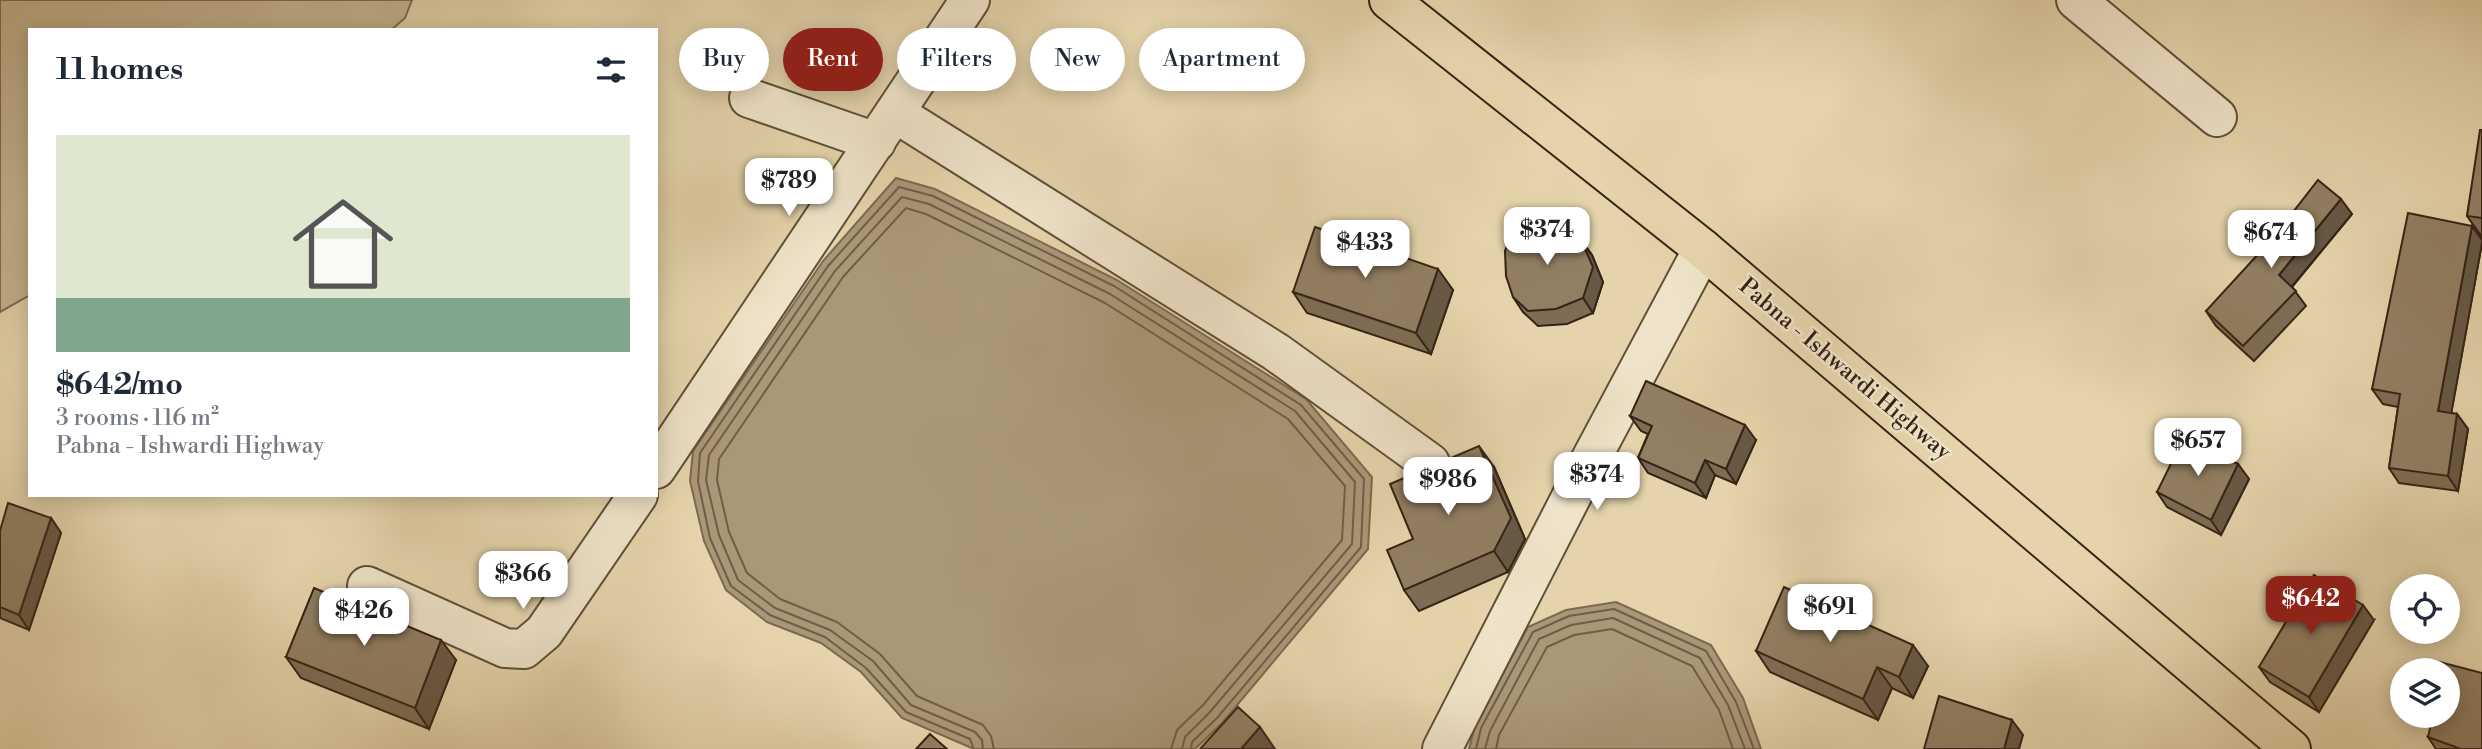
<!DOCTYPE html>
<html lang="en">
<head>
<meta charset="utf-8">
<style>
	:root { --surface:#fff; --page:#f6f6f7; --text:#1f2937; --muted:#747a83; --line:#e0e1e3; --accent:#8f2418 }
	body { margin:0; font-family:"Libre Bodoni",serif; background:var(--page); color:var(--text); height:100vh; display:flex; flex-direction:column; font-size:26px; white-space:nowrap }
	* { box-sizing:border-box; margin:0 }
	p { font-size:23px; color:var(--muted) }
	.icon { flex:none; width:38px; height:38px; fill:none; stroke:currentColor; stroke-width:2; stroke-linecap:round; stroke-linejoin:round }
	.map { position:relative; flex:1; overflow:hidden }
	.side { position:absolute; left:28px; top:28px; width:630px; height:469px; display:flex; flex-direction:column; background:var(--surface); border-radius:0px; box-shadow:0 4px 18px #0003 }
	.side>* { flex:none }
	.hud { position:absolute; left:679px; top:28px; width:665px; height:63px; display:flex; gap:14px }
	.tools { position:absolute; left:2390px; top:574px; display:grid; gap:14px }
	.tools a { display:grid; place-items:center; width:70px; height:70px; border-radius:50%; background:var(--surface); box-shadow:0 4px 18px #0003; font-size:35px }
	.price { position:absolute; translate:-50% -60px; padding:0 16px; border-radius:14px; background:#fff; color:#222; font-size:23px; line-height:46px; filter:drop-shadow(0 2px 4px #0008) }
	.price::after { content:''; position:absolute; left:50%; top:42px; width:21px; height:16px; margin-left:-10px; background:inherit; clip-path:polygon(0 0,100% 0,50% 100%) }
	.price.on { background:var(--accent); color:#fff }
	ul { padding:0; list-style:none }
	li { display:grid; align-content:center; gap:14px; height:371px; padding:0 28px }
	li+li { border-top:2px solid var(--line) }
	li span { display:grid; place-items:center; height:217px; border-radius:0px; color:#555 }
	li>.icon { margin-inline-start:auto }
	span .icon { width:126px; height:126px; fill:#fffc; stroke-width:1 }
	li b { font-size:30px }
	h2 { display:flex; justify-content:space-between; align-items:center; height:84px; padding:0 28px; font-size:30px }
	.pill { padding:0 24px; border-radius:32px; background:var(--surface); box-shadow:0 4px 18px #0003; font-size:24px; line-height:63px }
	.pill.on { background:var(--accent); color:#fff }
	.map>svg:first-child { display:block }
</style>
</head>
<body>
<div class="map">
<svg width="2482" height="749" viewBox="0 0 2482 749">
	<rect width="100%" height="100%" fill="#e5d4ab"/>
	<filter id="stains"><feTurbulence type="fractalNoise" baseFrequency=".00286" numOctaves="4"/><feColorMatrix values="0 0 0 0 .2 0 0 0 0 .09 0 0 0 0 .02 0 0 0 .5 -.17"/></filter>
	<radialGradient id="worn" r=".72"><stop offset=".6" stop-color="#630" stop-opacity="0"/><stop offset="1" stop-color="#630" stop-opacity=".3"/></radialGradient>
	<polygon fill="#c7b692" stroke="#7e6c54" stroke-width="2" points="0,0 412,0 405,18 391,30 30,30 30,295 0,312"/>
	<g fill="#a99878" stroke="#7b6950" stroke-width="2">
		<polygon points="896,178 935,189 1117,280 1306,399 1372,477 1368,549 1222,723 1195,749 974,749 902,718 861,672 821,643 767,622 726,590 704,541 690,481 693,451 823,261"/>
		<polygon points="1616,602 1711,645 1743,698 1761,749 1469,749 1475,726 1528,627 1566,610"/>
	</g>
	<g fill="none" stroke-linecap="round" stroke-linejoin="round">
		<g stroke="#6f5e46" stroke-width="2">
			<polyline points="974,749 970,739 906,712 866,668 825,637 770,615 731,586 710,538 698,481 700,453 828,266 899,187 933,196 1114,286 1301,405 1364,479 1361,547 1217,718 1192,742 1191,749"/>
			<polyline points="983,749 982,740 975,732 911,705 873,661 830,630 775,608 738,580 719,535 706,480 709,455 835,271 902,197 929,204 1110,294 1295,411 1355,482 1352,544 1210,712 1185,737 1182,749"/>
			<polyline points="994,749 991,736 983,725 917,696 880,654 837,622 780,599 747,573 729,532 717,480 719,459 843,277 906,208 926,214 1105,303 1288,419 1345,486 1342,540 1203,705 1177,730 1171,749"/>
			<polyline points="1476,749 1481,728 1533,632 1569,616 1614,609 1706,651 1736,702 1754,749"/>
			<polyline points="1485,749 1490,731 1539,639 1571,625 1613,618 1700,658 1728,705 1745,749"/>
			<polyline points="1496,749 1499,735 1547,647 1574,635 1612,629 1692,666 1719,710 1733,749"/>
		</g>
		<g stroke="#614f3a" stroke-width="42">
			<g id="minor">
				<polyline points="2076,0 2217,117"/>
				<polyline points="749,98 876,142"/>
				<polyline points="895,113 1276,352 1430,463"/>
				<polyline points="656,469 970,0"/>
				<polyline points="367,586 505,648 524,649 544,632 638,495"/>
				<polyline points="1442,749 1584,472 1703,249"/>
			</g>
		</g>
		<g stroke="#352315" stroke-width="42">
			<polyline id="major" points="1389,0 1703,249 2291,749"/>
		</g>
		<use href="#minor" stroke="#eee3c8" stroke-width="38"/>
		<use href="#major" stroke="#e5d4ab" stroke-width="38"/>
	</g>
	<g fill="#7d6d55" stroke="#352315" stroke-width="2">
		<polygon points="2482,130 2482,237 2467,216"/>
		<polygon points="2352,214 2292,287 2306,306 2254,361 2216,326 2206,311"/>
		<polygon points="2472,226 2482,240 2482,243 2451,413 2457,414 2468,429 2458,491 2399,483 2389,468 2398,407 2383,404 2372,389"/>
		<polygon points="1581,240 1592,255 1603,282 1593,313 1567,324 1538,326 1523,312 1513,297"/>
		<polygon points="1453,290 1431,354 1307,313 1293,292"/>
		<polygon points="1630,416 1756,440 1736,484 1715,475 1706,498 1648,473 1638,458 1648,434 1641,431"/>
		<polygon points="2238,464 2249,479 2221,535 2167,507 2157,492"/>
		<polygon points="1494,467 1525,539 1508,572 1419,611 1404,590 1413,539"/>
		<polygon points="51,518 61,533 29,630 0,618 0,531"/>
		<polygon points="2374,620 2319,712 2270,682 2259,667"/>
		<polygon points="1756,651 1928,666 1913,698 1892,688 1878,720 1770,672"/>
		<polygon points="286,657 456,660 429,729 301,678"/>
		<polygon points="2428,737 2482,749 2436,749"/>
	</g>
	<g fill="#665945" stroke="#352315" stroke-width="2">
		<polygon points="2341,199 2352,214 2289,290 2279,275"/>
		<polygon points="2472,226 2482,240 2482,243 2449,426 2438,411"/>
		<polygon points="1581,240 1592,255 1603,282 1593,313 1583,298"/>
		<polygon points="1438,269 1453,290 1431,354 1416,333"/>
		<polygon points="2457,414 2468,429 2458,491 2448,476"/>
		<polygon points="1745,425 1756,440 1736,484 1726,469"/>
		<polygon points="1479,446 1494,467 1525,539 1508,572 1494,551"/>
		<polygon points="1705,460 1715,475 1706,498 1695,483"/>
		<polygon points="2238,464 2249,479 2221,535 2211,520"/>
		<polygon points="51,518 61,533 29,630 19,615"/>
		<polygon points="2363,605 2374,620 2319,712 2309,697"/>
		<polygon points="441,640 456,660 429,729 415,708"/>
		<polygon points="1913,645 1928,666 1913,698 1899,677"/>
		<polygon points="1877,667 1892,688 1878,720 1863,699"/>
		<polygon points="2012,720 2023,735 2019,749 2004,749"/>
		<polygon points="1260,727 1275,749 1241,749"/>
	</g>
	<g fill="#917f63" stroke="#352315" stroke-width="2">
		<polygon points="2480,130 2482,130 2482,218 2467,216"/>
		<polygon points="2318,180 2341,199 2279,275 2296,291 2243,346 2206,311 2272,239"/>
		<polygon points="2408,213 2472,226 2438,411 2457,414 2448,476 2389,468 2400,394 2372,389"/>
		<polygon points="1530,223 1560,223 1581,240 1593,267 1583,298 1556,309 1528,311 1513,297 1506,276 1505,251 1513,231"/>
		<polygon points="1315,227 1438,269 1416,333 1293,292"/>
		<polygon points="1646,381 1745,425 1726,469 1705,460 1695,483 1638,458 1652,426 1630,416"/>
		<polygon points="2184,437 2238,464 2211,520 2157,492"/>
		<polygon points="1479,446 1511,518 1494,551 1404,590 1387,550 1413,539 1390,484"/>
		<polygon points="8,503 51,518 19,615 0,607 0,531"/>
		<polygon points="2314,575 2363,605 2309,697 2259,667"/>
		<polygon points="1784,587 1913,645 1899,677 1877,667 1863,699 1756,651"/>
		<polygon points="314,588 441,640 415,708 286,657"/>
		<polygon points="2432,660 2482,673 2482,749 2461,749 2428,737 2433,716 2448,716 2448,670 2428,670"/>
		<polygon points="1939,696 2012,720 2004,749 1924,749"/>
		<polygon points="1238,707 1260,727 1241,749 1200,749"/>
		<polygon points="930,734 947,749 916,749"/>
	</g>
	<g text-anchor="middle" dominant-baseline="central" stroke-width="5" stroke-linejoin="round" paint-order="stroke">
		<g font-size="23" fill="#352315" stroke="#eee3c8">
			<text transform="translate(1845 369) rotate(40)">Pabna - Ishwardi Highway</text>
		</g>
	</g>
	<rect width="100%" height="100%" filter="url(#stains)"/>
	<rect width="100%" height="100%" fill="url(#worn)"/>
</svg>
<div class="tools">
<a><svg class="icon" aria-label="locate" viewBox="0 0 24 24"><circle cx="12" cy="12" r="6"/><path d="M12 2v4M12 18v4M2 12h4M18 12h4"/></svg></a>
<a><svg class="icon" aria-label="layers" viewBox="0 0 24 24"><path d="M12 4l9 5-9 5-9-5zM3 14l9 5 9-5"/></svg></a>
</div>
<b class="price" style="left:789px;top:218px">$789</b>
<b class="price" style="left:1547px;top:267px">$374</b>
<b class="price" style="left:2271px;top:270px">$674</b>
<b class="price" style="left:1365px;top:280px">$433</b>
<b class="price" style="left:2198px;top:478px">$657</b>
<b class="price" style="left:1597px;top:512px">$374</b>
<b class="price" style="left:1448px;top:517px">$986</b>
<b class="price" style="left:523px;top:611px">$366</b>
<b class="price on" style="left:2311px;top:636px">$642</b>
<b class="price" style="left:1830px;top:644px">$691</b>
<b class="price" style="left:364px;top:648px">$426</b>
<div class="hud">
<a class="pill">Buy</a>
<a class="pill on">Rent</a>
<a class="pill">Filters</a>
<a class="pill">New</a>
<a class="pill">Apartment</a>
</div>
<section class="side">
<h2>11 homes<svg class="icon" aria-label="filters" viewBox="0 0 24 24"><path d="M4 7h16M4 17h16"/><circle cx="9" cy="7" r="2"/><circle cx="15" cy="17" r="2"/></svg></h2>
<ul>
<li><span style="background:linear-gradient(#dfe7d0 75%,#7fa58c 0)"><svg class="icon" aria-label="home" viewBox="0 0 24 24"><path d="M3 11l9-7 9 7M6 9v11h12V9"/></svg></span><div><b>$642/mo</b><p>3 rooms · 116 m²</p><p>Pabna - Ishwardi Highway</p></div></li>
</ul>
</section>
</div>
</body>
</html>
